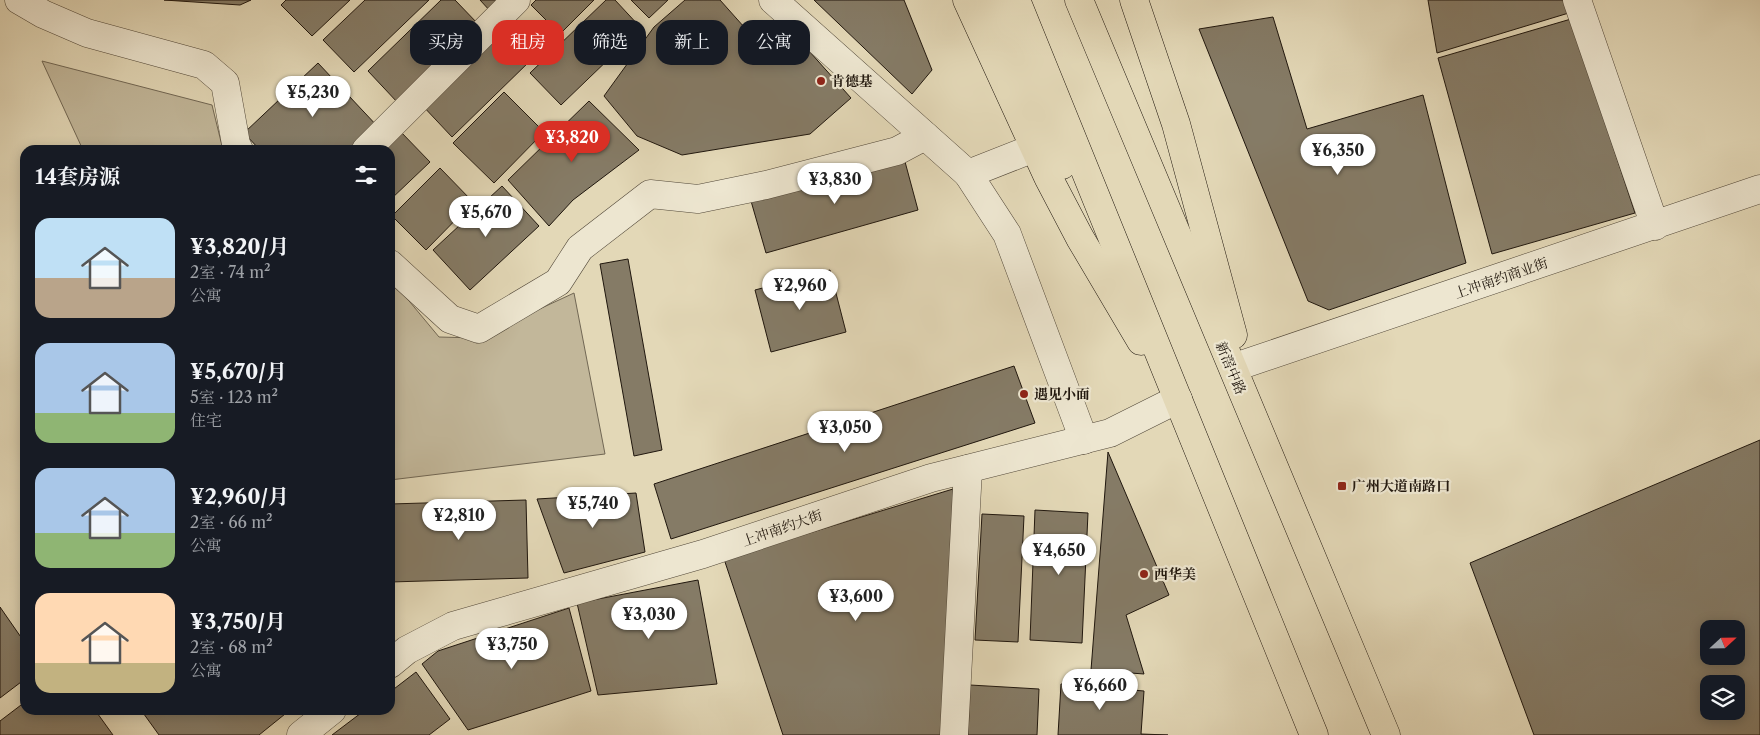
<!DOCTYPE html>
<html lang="zh">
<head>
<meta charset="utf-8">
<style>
	:root { --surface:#171b24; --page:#242831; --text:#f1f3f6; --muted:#9ea1a6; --accent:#d93025 }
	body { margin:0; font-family:"Libre Caslon Text","Noto Serif SC",serif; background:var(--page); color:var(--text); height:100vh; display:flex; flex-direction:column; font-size:19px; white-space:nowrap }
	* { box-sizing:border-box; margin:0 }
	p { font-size:16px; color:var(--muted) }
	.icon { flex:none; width:28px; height:28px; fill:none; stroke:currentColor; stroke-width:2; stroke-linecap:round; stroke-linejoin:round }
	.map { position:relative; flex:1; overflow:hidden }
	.sheet { position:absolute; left:20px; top:145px; width:375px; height:570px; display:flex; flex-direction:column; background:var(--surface); border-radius:15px; box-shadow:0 2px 12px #0003 }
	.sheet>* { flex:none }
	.hud { position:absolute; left:410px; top:20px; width:475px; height:45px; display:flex; gap:10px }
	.needle { width:32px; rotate:68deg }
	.buttons { position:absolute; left:1700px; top:620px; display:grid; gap:10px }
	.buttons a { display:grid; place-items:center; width:45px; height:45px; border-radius:10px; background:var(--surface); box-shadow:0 2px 12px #0003; font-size:25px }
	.price { position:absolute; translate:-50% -42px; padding:0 11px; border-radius:18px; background:#fff; color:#222; font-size:16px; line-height:32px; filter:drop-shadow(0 1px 2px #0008) }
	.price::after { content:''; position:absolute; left:50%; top:30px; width:15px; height:11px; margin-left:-8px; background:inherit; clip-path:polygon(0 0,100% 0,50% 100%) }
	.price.on { background:var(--accent); color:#fff }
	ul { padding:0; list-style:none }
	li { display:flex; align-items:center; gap:15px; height:125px; padding:0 15px }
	li span { display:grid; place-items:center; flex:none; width:140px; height:100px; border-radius:15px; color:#555 }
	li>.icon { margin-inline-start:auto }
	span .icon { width:60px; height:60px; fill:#fffc; stroke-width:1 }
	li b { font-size:21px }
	h2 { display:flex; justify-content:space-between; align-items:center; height:60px; padding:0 15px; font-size:21px }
	.pill { padding:0 18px; border-radius:15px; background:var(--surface); box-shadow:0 2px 12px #0003; font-size:18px; line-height:45px }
	.pill.on { background:var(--accent); color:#fff }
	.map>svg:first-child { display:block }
</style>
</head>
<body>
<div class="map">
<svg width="1760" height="735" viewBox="0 0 1760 735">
	<rect width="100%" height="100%" fill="#e3d8b7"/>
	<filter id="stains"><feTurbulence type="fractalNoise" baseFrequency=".004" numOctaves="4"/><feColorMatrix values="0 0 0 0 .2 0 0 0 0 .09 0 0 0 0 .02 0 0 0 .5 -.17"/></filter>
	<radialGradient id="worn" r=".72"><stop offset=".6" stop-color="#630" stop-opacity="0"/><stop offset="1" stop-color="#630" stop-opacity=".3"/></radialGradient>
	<g fill="#c2b79a" stroke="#716754">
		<polygon points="42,61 212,105 223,150 83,150"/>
		<polygon points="390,278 439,337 477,338 574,293 605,454 390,480"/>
	</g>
	<g fill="#857b66" stroke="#20170e" fill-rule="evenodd">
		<polygon points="164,0 251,0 240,5"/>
		<polygon points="286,0 350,0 312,36 281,5"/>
		<polygon points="365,0 429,0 354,72 323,40"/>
		<polygon points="441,0 455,0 479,25 398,103 368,71"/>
		<polygon points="480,0 503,0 491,12"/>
		<polygon points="536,0 594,0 560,34 531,5"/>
		<polygon points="606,0 615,0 641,28 561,105 530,73"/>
		<polygon points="631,0 668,0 649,18"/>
		<polygon points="685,0 720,0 769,55 793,33 851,98 810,134 682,155 637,136 604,96 654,27"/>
		<polygon points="814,0 904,0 932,70 912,94"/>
		<polygon points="1428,0 1568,0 1572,12 1437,53"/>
		<polygon points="1273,17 1307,129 1423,95 1466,263 1329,310 1308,301 1199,29"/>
		<polygon points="1571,19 1635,213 1492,254 1438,58"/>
		<polygon points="502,27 532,59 452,137 421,104"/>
		<polygon points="318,63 379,128 356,150 260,150 244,133"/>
		<polygon points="504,92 544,132 494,183 453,143"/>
		<polygon points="589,101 639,150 573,200 549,226 508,180"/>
		<polygon points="399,130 430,162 390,200 390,150 378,150"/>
		<polygon points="904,158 918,210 766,253 751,201"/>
		<polygon points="440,168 473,202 426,250 392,216"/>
		<polygon points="502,186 539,226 470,290 433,250"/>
		<polygon points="628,259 662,450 634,456 600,264"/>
		<polygon points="830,270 846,332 771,352 755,290"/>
		<polygon points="1014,366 1035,423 671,539 654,484"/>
		<path d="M1760,440V735H1534L1470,563ZM1709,629H1736V656H1709ZM1709,684H1736V711H1709Z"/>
		<polygon points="1108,452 1169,595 1126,615 1144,674 1091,670"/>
		<polygon points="953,489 950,733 939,735 783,735 724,559"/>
		<polygon points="636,493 645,552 564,573 537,499"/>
		<polygon points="526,500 528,578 390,582 390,504"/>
		<polygon points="1035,510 1088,513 1082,643 1030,640"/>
		<polygon points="982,514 1024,516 1018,642 975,640"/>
		<polygon points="698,580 717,684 598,695 577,603"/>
		<polygon points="0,607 25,643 25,679 0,698"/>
		<polygon points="569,608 591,691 468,730 422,664 438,651"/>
		<polygon points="416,672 450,719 429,735 332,735 365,710 390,710 390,692"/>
		<polygon points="1061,684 1144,691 1141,734 1168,735 1058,735"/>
		<polygon points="970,685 1039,689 1037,735 968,735"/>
		<polygon points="25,702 25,710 95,710 113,735 0,735 0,721"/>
		<polygon points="141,710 290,710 259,735 159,735"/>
	</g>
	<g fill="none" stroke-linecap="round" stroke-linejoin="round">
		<g stroke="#514738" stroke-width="29">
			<g id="minor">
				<polyline points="19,0 43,14 87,33 204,65 225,83 236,144 239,150"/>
				<polyline points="773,0 968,174 1034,148"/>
				<polyline points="1577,0 1655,226"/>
				<polyline points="366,150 516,0"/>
				<polyline points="968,174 1007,234 1084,440"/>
				<polyline points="390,264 450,319 479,329 558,282 580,248 650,194 698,199 766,185 897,151 925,136"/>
				<polyline points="1241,365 1760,189"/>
				<polyline points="390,664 407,650 453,626 703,554 931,478 1110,433 1178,399"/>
				<polyline points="301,735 332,710"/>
				<polyline points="954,735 968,469"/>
			</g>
		</g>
		<g stroke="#20170e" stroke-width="29">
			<g id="highway">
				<polyline points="967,0 1048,177 1080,238 1141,341"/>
				<polyline points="994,0 1062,165"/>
				<polyline points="1016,0 1314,735"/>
				<polyline points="1079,0 1386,735"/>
				<polyline points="1134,0 1176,124 1233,335"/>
			</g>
		</g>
		<use href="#minor" stroke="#ede6d0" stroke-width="28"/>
		<use href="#highway" stroke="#e3d8b7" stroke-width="28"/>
	</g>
	<g fill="#8f2418" stroke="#ede6d0" stroke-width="2">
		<circle cx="821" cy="81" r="5"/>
		<circle cx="1024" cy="394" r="5"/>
		<rect x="1337" y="481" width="10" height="10" rx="2.5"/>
		<circle cx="1144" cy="574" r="5"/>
	</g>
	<g text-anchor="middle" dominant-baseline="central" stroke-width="4.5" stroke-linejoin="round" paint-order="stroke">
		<g font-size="14" font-weight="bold" fill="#20170e" stroke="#ede6d0" text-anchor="start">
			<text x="831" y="81">肯德基</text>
			<text x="1034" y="394">遇见小面</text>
			<text x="1352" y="486">广州大道南路口</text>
			<text x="1154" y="574">西华美</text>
		</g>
		<g font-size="14" fill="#20170e" stroke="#ede6d0">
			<text transform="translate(1501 278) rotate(-19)">上冲南约商业街</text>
			<text transform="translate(1231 368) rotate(67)">新滘中路</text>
			<text transform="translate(782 528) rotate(-19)">上冲南约大街</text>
		</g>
	</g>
	<rect width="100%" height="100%" filter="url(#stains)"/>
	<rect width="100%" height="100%" fill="url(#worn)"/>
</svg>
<div class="buttons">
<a><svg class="needle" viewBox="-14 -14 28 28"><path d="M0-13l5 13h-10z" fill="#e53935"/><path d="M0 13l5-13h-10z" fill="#9ea1a6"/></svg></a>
<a><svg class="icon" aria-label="layers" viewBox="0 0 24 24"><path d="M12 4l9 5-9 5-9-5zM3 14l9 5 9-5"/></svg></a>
</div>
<b class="price" style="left:313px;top:118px">¥5,230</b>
<b class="price on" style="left:572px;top:163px">¥3,820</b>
<b class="price" style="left:1338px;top:176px">¥6,350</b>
<b class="price" style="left:835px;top:205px">¥3,830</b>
<b class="price" style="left:486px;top:238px">¥5,670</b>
<b class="price" style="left:800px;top:311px">¥2,960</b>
<b class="price" style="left:845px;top:453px">¥3,050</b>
<b class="price" style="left:593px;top:529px">¥5,740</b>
<b class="price" style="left:459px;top:541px">¥2,810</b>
<b class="price" style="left:1059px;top:576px">¥4,650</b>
<b class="price" style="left:856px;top:622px">¥3,600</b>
<b class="price" style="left:649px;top:640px">¥3,030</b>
<b class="price" style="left:512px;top:670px">¥3,750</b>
<b class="price" style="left:1100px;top:711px">¥6,660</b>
<div class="hud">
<a class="pill">买房</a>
<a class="pill on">租房</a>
<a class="pill">筛选</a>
<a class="pill">新上</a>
<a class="pill">公寓</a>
</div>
<section class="sheet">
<h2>14套房源<svg class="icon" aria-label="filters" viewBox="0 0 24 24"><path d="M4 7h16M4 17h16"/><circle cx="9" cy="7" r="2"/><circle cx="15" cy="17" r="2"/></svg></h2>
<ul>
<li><span style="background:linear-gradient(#bfe0f5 60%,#b9a48a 0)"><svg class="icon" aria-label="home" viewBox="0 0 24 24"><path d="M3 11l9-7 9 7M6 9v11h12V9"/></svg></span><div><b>¥3,820/月</b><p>2室 · 74 m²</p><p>公寓</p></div></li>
<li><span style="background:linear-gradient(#a9c7e8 70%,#8fb573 0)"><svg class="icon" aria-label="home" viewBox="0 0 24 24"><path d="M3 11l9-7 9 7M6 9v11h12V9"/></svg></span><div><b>¥5,670/月</b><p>5室 · 123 m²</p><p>住宅</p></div></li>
<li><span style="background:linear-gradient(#a9c7e8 65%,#8fb573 0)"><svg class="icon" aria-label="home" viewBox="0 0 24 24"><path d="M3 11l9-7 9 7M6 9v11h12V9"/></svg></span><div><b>¥2,960/月</b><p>2室 · 66 m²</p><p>公寓</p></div></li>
<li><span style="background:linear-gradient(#ffd9b3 70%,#c2b280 0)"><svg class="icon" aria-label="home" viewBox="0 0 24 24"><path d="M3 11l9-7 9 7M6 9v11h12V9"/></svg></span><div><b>¥3,750/月</b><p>2室 · 68 m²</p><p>公寓</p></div></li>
</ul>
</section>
</div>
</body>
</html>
